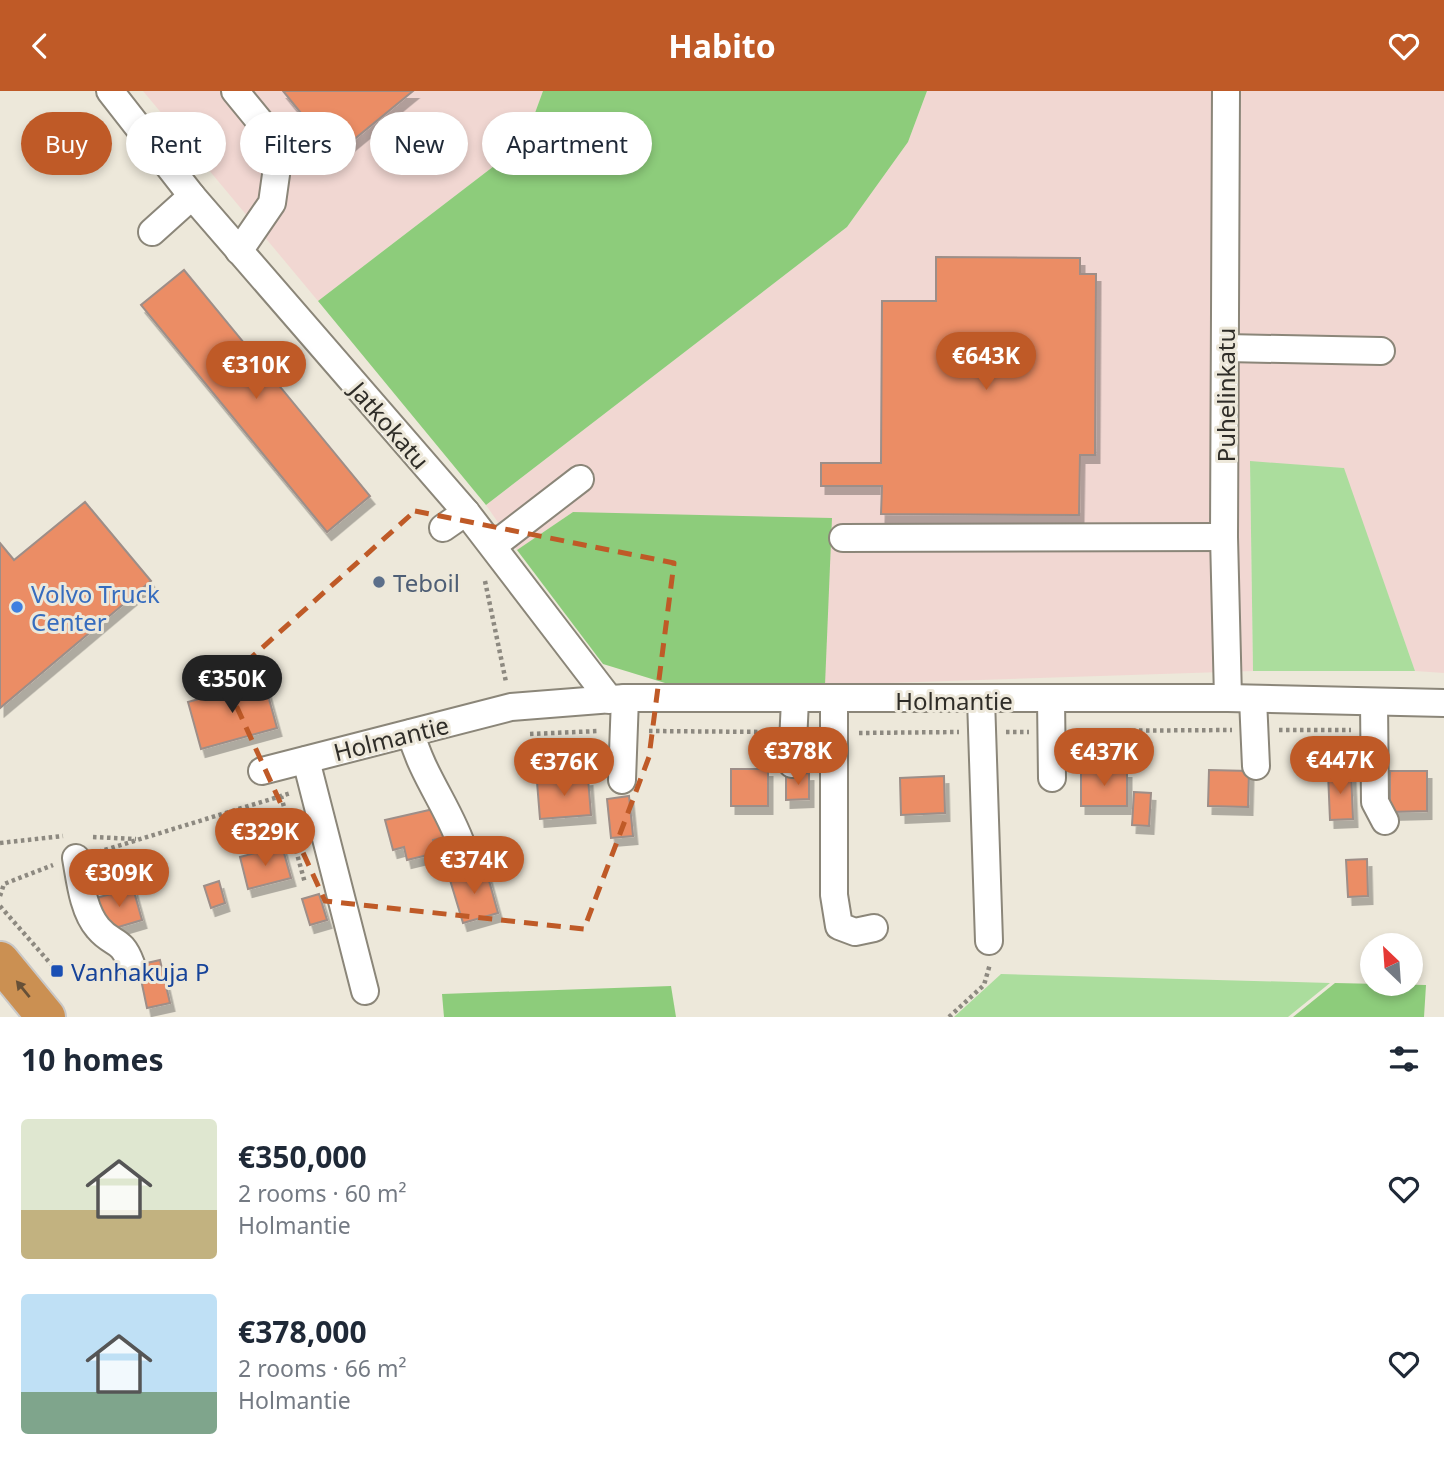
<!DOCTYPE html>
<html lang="en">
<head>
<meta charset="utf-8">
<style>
	:root { --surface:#fff; --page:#f2f2f3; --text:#1f2937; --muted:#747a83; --accent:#bf5a27 }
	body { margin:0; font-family:"Noto Sans",sans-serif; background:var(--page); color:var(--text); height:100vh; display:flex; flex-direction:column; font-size:26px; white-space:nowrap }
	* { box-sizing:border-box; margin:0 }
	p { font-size:23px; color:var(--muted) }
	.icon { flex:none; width:38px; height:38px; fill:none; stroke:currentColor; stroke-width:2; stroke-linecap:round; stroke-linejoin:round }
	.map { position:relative; height:926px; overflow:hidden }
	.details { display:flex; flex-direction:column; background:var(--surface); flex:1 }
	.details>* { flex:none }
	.top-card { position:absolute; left:21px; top:21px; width:700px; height:63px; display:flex; gap:14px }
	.needle { width:46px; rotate:335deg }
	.buttons { position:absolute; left:1360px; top:842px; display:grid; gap:14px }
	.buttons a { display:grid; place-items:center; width:63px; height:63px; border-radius:50%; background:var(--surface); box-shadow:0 4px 10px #0003; font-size:35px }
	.price { position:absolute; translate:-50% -60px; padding:0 16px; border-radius:24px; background:var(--accent); color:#fff; font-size:23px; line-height:46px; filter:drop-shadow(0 2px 4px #0008) }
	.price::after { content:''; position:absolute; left:50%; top:42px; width:21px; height:16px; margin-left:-10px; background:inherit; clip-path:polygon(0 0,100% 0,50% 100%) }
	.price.on { background:#222; color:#fff }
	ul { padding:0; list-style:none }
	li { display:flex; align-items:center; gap:21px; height:175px; padding:0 21px }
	li span { display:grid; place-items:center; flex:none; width:196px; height:140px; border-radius:7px; color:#555 }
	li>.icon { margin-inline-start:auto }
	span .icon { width:84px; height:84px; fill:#fffc; stroke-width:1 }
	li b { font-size:30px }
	h2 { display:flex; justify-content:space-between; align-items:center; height:84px; padding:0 21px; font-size:30px }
	.pill { padding:0 24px; border-radius:32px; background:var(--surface); box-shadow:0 4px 10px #0003; font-size:24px; line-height:63px }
	.pill.on { background:var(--accent); color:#fff }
	header { display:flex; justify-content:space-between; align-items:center; height:91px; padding:0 21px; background:var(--accent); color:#fff; font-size:32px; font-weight:700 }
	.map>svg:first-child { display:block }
</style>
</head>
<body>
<header><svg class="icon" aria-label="back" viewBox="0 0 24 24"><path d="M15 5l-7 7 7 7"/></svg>Habito<svg class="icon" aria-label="heart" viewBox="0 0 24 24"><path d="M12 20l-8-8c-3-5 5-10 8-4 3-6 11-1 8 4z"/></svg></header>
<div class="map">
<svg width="1444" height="926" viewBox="0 0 1444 926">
	<defs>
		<filter id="shadow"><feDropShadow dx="4.5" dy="8" stdDeviation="0" flood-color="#0004"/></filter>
	</defs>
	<rect width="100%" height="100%" fill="#ede8da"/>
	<g fill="#f1d7d2">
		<polygon points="143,0 543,0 524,52 318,210"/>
		<polygon points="927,0 1444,0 1444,582 1415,580 1343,377 1250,371 1253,580 825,594 573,421 517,459 486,414 847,136 908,51"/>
	</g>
	<g fill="#abdd9d">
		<polygon points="1250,370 1344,377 1415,580 1253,580"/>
		<polygon points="1001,883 1330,892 1288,926 954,926"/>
	</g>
	<g fill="#8dcc7b">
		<polygon points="543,0 927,0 908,51 847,136 486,414 318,210 524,52"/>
		<polygon points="573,421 832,427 825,594 665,592 603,573 517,459"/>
		<polygon points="1335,892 1426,894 1424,926 1293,926"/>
		<polygon points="671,895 676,926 444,926 442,903"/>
	</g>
	<g fill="#eb8d65" stroke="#9d8e88" stroke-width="2" filter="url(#shadow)">
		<polygon points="283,0 413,0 335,64"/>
		<polygon points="936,166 1080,167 1080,183 1096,183 1095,364 1080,364 1079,424 881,423 882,395 821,395 821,372 881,372 882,210 936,210"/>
		<polygon points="184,179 370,405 327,441 141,214"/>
		<polygon points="85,411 151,490 0,617 0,452 14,469"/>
		<polygon points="264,590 277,637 201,658 188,611"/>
		<rect x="731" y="678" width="37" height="37"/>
		<rect x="1081" y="679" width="46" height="36"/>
		<polygon points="1209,679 1249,680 1248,716 1208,715"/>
		<polygon points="1390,680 1427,680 1427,720 1390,721"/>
		<polygon points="1351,681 1353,728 1330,729 1328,682"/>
		<polygon points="809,682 809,708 786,709 786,683"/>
		<polygon points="944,685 945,722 901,724 900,687"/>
		<polygon points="588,687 591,724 540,728 537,691"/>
		<polygon points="1134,701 1151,702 1149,735 1132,734"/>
		<polygon points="629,705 633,745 611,747 607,708"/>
		<polygon points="438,717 445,746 433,749 436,762 407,769 404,756 393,759 385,729"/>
		<polygon points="282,755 291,787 248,798 240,766"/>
		<polygon points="1367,768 1368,805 1348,806 1346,769"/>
		<polygon points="486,779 498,822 463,832 450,789"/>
		<polygon points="219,790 225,812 211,817 204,795"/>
		<polygon points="133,797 142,829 105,840 96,807"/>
		<polygon points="319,803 327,829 310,834 302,808"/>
		<polygon points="160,869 170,912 147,917 138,874"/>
	</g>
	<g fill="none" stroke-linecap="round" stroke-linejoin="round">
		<g stroke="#8b8679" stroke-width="30">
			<g id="minor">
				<polyline points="110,0 192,105 466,421 610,609"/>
				<polyline points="235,0 280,55 272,112 239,160"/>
				<polyline points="1226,0 1224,446 1228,607"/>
				<polyline points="152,141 192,105"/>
				<polyline points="1226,257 1381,260"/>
				<polyline points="443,437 466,421"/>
				<polyline points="843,447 1224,446"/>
				<polyline points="493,455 580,388"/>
				<polyline points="981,608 989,850"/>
				<polyline points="1051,608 1052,687"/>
				<polyline points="1253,608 1256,675"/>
				<polyline points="834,609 834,804 839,835 855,841 874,837"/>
				<polyline points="1374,611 1375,711 1385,730"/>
				<path d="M411,642C422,685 451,719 464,761"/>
				<polyline points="306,669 365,900"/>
				<polyline points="792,673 795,609"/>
				<polyline points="262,680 511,616 625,607 1228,607 1444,612"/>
				<polyline points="622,689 625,607"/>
				<path d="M76,767C80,789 83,820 98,837C113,855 121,846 131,873"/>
			</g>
		</g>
		<g stroke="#c9c8c7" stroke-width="42">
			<polyline id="highway" points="0,870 46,926"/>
		</g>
		<g stroke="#8d8980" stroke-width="4.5" stroke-dasharray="3.5 3.5" stroke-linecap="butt">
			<polyline points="485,490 506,591"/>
			<polyline points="1279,639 1351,639"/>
			<polyline points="649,640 770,641"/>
			<polyline points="1076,640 1232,639"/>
			<polyline points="1006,641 1029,641"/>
			<polyline points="859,642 959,641"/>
			<polyline points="530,643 598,640"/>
			<polyline points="281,705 305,792"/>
			<polyline points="93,746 136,748"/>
			<polyline points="0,752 63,745"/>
			<polyline points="98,761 291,702"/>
			<polyline points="0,805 4,793 53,774"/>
			<polyline points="0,815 57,880"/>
			<polyline points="949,926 984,894 990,873"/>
		</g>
		<use href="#minor" stroke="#fff" stroke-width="26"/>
		<use href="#highway" stroke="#cb9052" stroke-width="38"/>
	</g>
	<defs><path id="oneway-solid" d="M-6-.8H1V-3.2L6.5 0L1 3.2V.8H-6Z" transform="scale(1.75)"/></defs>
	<use fill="#665037" href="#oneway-solid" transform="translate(23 898) rotate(-129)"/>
	<path fill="none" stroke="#bf5a27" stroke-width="5" stroke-dasharray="14 9" stroke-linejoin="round" d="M415,420L674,472L649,666L584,838L325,810L225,590Z"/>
	<circle fill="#5c6f8a" stroke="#ede8da" stroke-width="2.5" cx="379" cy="491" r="7"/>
	<circle fill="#3f7fe0" stroke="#ede8da" stroke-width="2.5" cx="17" cy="516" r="7"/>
	<rect fill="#1a4fb4" stroke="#ede8da" stroke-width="2.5" x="50" y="873" width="14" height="14" rx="3.5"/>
	<g text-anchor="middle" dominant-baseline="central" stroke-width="6" stroke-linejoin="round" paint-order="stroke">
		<g font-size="24" fill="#2f2d28" stroke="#ede8da">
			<text transform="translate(1225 304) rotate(-90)">Puhelinkatu</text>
			<text transform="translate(390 334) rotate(49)">Jatkokatu</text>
			<text x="954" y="609">Holmantie</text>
			<text transform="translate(391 647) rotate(-14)">Holmantie</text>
		</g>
		<g font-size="24" fill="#4e5e75" stroke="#ede8da" text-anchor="start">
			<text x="393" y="491">Teboil</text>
		</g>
		<g font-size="24" fill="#366cbe" stroke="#ede8da" text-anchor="start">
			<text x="31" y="502">Volvo Truck<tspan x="31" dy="28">Center</tspan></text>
		</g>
		<g font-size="24" fill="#164399" stroke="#ede8da" text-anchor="start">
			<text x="71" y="880">Vanhakuja P</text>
		</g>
	</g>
</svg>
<div class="buttons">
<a><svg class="needle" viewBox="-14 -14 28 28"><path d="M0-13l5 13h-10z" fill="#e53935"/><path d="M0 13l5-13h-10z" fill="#747a83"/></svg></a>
</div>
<b class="price" style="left:986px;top:301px">€643K</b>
<b class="price" style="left:256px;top:310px">€310K</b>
<b class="price on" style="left:232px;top:624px">€350K</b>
<b class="price" style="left:798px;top:696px">€378K</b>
<b class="price" style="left:1104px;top:697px">€437K</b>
<b class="price" style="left:1340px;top:705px">€447K</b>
<b class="price" style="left:564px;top:707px">€376K</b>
<b class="price" style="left:265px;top:777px">€329K</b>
<b class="price" style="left:474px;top:805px">€374K</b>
<b class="price" style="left:119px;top:818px">€309K</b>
<div class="top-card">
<a class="pill on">Buy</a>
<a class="pill">Rent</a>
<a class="pill">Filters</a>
<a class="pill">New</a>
<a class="pill">Apartment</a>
</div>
</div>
<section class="details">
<h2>10 homes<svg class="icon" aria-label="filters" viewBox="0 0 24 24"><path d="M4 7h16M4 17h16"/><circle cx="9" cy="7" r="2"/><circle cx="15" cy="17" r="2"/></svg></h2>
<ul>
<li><span style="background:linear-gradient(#dfe7d0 65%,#c2b280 0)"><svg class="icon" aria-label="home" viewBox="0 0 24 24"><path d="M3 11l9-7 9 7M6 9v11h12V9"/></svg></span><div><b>€350,000</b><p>2 rooms · 60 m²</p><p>Holmantie</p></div><svg class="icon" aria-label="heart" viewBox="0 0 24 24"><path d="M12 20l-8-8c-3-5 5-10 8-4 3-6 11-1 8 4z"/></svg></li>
<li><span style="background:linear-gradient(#bfe0f5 70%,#7fa58c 0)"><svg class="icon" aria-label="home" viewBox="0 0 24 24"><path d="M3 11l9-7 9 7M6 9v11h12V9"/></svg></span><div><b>€378,000</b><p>2 rooms · 66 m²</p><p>Holmantie</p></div><svg class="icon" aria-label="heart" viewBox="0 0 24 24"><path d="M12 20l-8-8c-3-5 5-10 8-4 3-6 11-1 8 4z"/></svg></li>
</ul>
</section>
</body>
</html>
